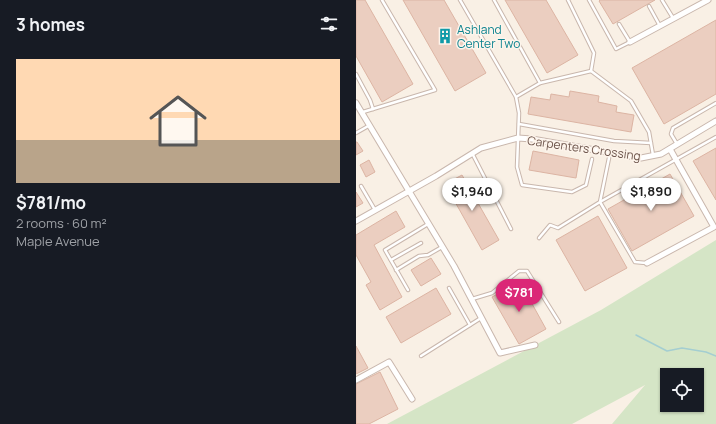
<!DOCTYPE html>
<html lang="en">
<head>
<meta charset="utf-8">
<style>
	:root { --surface:#171b24; --page:#242831; --text:#f1f3f6; --muted:#9ea1a6; --accent:#db2777 }
	body { margin:0; font-family:Manrope,sans-serif; background:var(--page); color:var(--text); height:100vh; display:flex; flex-direction:column; font-size:15px; white-space:nowrap }
	* { box-sizing:border-box; margin:0 }
	p { font-size:13px; color:var(--muted) }
	.icon { flex:none; width:22px; height:22px; fill:none; stroke:currentColor; stroke-width:2; stroke-linecap:round; stroke-linejoin:round }
	.map { position:relative; flex:1; overflow:hidden }
	.details { display:flex; flex-direction:column; background:var(--surface); width:356px }
	.details>* { flex:none }
	.controls { position:absolute; left:304px; top:368px; display:grid; gap:8px }
	.controls a { display:grid; place-items:center; width:44px; height:44px; border-radius:0px; background:var(--surface); box-shadow:0 1px 3px #0004; font-size:20px }
	.price { position:absolute; translate:-50% -34px; padding:0 9px; border-radius:14px; background:#fff; color:#222; font-size:13px; line-height:26px; filter:drop-shadow(0 1px 2px #0008) }
	.price::after { content:''; position:absolute; left:50%; top:24px; width:12px; height:9px; margin-left:-6px; background:inherit; clip-path:polygon(0 0,100% 0,50% 100%) }
	.price.active { background:var(--accent); color:#fff }
	ul { padding:0; list-style:none }
	li { display:grid; align-content:center; gap:8px; height:212px; padding:0 16px }
	li span { display:grid; place-items:center; height:124px; border-radius:0px; color:#555 }
	li>.icon { margin-inline-start:auto }
	span .icon { width:72px; height:72px; fill:#fffc; stroke-width:1 }
	li b { font-size:17px }
	h2 { display:flex; justify-content:space-between; align-items:center; height:48px; padding:0 16px; font-size:17px }
	main { display:flex; flex:1; min-height:0 }
	.map>svg:first-child { display:block }
</style>
</head>
<body>
<main>
<section class="details">
<h2>3 homes<svg class="icon" aria-label="filters" viewBox="0 0 24 24"><path d="M4 7h16M4 17h16"/><circle cx="9" cy="7" r="2"/><circle cx="15" cy="17" r="2"/></svg></h2>
<ul>
<li><span style="background:linear-gradient(#ffd9b3 65%,#b9a48a 0)"><svg class="icon" aria-label="home" viewBox="0 0 24 24"><path d="M3 11l9-7 9 7M6 9v11h12V9"/></svg></span><div><b>$781/mo</b><p>2 rooms · 60 m²</p><p>Maple Avenue</p></div></li>
</ul>
</section>
<div class="map">
<svg width="360" height="424" viewBox="0 0 360 424">
	<rect width="100%" height="100%" fill="#f9f0e5"/>
	<path fill="#d5e5c6" fill-rule="evenodd" d="M360,240V424H256L289,385L216,424H31L245,310ZM311,375H341V405H311Z"/>
	<g fill="none" stroke-linecap="round" stroke-linejoin="round">
		<polyline stroke="#a4ced1" stroke-width="1.5" points="280,335 311,351 326,348 350,352 360,356"/>
	</g>
	<g fill="#ebcec0" stroke="#dcb4a3">
		<polygon points="0,0 9,0 57,84 26,102 0,56"/>
		<polygon points="47,0 88,0 130,73 99,91"/>
		<polygon points="149,0 190,0 222,55 191,73"/>
		<polygon points="244,0 299,0 257,24 243,1"/>
		<polygon points="360,20 360,94 308,124 276,68"/>
		<polygon points="214,91 243,96 242,102 261,106 260,112 278,115 275,132 172,114 175,97 194,100 195,94 213,97"/>
		<polygon points="0,142 1,142 7,151 0,155"/>
		<polygon points="360,148 360,200 337,161"/>
		<polygon points="177,151 223,160 220,178 173,170"/>
		<polygon points="13,160 19,172 10,177 4,165"/>
		<polygon points="314,174 338,216 276,251 252,209"/>
		<polygon points="106,175 143,240 126,250 89,184"/>
		<polygon points="0,192 7,203 0,207"/>
		<polygon points="40,211 49,227 18,245 46,297 24,310 10,285 15,282 0,255 0,235"/>
		<polygon points="242,216 271,268 229,291 200,240"/>
		<polygon points="75,258 85,274 65,286 55,270"/>
		<polygon points="164,282 190,329 163,344 136,297"/>
		<polygon points="80,288 95,314 45,343 30,317"/>
		<polygon points="0,346 12,368 0,374"/>
		<polygon points="24,372 42,409 13,424 0,424 0,384"/>
	</g>
	<g fill="none" stroke-linecap="round" stroke-linejoin="round">
		<g stroke="#c9b7ad" stroke-width="4.5">
			<g id="lane">
				<polyline points="104,0 160,97"/>
				<polyline points="138,0 184,83"/>
				<polyline points="212,0 238,53 235,71 275,101 293,132 297,155"/>
				<polyline points="233,0 260,49 274,42 263,24"/>
				<polyline points="306,0 317,18"/>
				<polyline points="293,6 304,26"/>
				<polyline points="235,71 184,83 160,97 163,113 161,167 166,185 216,192 230,185 236,159"/>
				<polyline points="0,74 14,100 17,109"/>
				<polyline points="7,112 79,90 26,0"/>
				<polyline points="163,124 258,141 295,143"/>
				<polyline points="0,133 14,125"/>
				<polyline points="321,144 315,134 317,128 360,103"/>
				<polyline points="116,153 155,229"/>
				<polyline points="5,186 19,210"/>
				<polyline points="183,238 194,225 202,228 244,202 254,153"/>
				<polyline points="35,260 65,243"/>
				<polyline points="290,263 279,262 244,202 360,137"/>
				<polyline points="40,270 63,256 72,255 86,247"/>
				<polyline points="93,288 114,325"/>
				<polyline points="52,290 29,250 72,224"/>
				<polyline points="116,299 136,293 163,271 171,271 203,322"/>
				<polyline points="65,356 125,318"/>
			</g>
		</g>
		<g stroke="#c9b7ad" stroke-width="7">
			<g id="street">
				<polyline points="274,42 352,0"/>
				<polyline points="0,103 98,266 144,353 179,345"/>
				<polyline points="0,221 80,176 125,148 162,138 176,139 285,158 305,154 360,121"/>
				<polyline points="291,263 358,227 314,149"/>
				<polyline points="0,380 33,362 56,399"/>
			</g>
		</g>
		<use href="#lane" stroke="#fff" stroke-width="2.5"/>
		<use href="#street" stroke="#fff" stroke-width="5"/>
	</g>
	<defs>
		<g id="building-bare" transform="scale(1.2)"><path d="M-4-6H4V6H1V3H-1V6H-4ZM-2.5-4.3h1.7v1.8h-1.7ZM.8-4.3h1.7v1.8H.8ZM-2.5-1h1.7V.8h-1.7ZM.8-1h1.7V.8H.8Z" fill="#0f9aa8" stroke="#fdf4eb" stroke-width="2.5" paint-order="stroke"/></g>
	</defs>
	<g fill-rule="evenodd">
		<use href="#building-bare" x="89" y="36"/>
	</g>
	<g text-anchor="middle" dominant-baseline="central" stroke-width="3" stroke-linejoin="round" paint-order="stroke">
		<g font-size="12" fill="#0d838f" stroke="#fdf4eb" text-anchor="start">
			<text x="101" y="29">Ashland<tspan x="101" dy="14">Center Two</tspan></text>
		</g>
		<g font-size="12" fill="#6f574e" stroke="#fdf4eb">
			<text transform="translate(228 148) rotate(8)">Carpenters Crossing</text>
		</g>
	</g>
</svg>
<div class="controls">
<a><svg class="icon" aria-label="locate" viewBox="0 0 24 24"><circle cx="12" cy="12" r="6"/><path d="M12 2v4M12 18v4M2 12h4M18 12h4"/></svg></a>
</div>
<b class="price" style="left:116px;top:212px">$1,940</b>
<b class="price" style="left:295px;top:212px">$1,890</b>
<b class="price active" style="left:163px;top:313px">$781</b>
</div>
</main>
</body>
</html>
